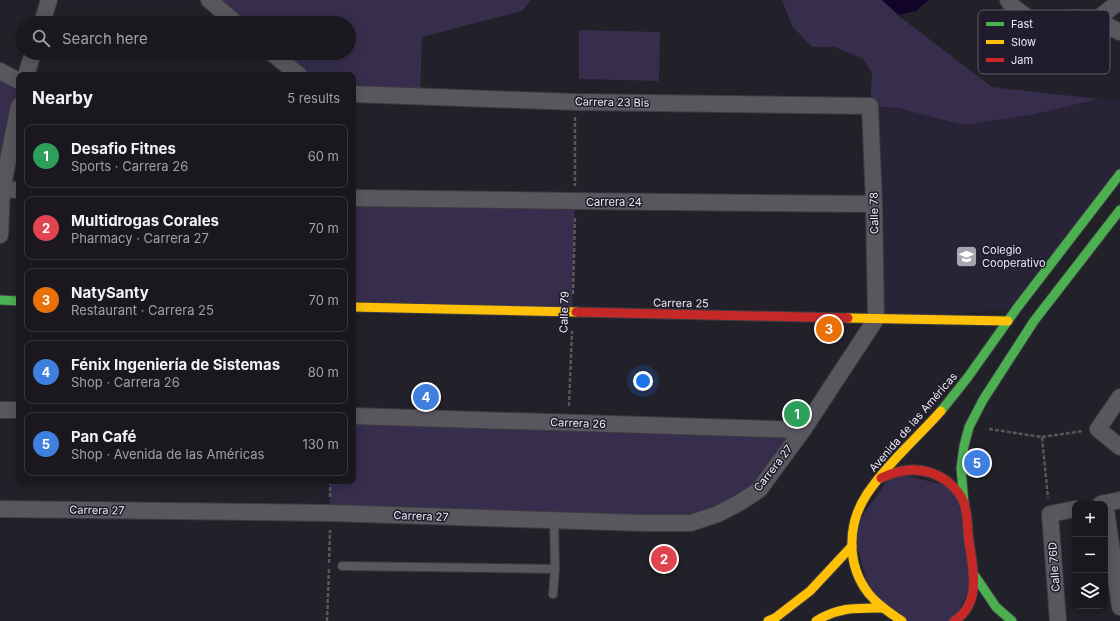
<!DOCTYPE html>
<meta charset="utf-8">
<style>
:root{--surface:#1a181e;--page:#27252b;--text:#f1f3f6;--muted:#9fa0a4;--line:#38373c;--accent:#d93025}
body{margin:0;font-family:Inter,sans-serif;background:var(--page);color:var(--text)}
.controls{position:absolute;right:12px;bottom:12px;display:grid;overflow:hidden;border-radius:8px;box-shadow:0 2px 10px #0003}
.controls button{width:36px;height:36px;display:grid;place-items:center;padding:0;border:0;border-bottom:1px solid var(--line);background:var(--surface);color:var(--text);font:20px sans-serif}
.you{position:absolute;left:643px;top:381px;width:14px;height:14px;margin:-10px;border:3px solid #fff;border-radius:50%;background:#1a73e8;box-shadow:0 0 0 6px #1a73e833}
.badge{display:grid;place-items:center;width:26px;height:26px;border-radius:50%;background:var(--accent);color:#fff;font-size:13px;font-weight:700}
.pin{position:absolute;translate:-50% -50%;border:2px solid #fff;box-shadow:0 1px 4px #0006}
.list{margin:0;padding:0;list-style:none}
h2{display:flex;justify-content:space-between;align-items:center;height:52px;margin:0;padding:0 16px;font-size:17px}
h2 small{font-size:13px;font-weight:400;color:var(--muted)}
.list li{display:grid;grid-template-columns:26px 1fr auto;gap:12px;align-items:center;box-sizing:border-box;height:64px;margin:0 8px 8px;padding:0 8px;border:1px solid var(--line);border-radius:8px}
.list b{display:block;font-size:15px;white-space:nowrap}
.list p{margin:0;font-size:13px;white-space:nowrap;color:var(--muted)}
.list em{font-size:13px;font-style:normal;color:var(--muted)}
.icon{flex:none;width:22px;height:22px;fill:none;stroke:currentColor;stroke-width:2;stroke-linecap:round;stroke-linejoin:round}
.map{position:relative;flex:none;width:1120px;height:621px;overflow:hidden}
.search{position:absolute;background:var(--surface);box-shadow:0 2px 10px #0003;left:16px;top:16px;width:340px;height:44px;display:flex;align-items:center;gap:10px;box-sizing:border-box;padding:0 14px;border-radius:22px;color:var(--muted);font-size:15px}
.panel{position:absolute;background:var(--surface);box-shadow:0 2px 10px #0003;left:16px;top:72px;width:340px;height:412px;border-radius:8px}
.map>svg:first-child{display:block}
.built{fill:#282337}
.green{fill:#362e4c}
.water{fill:#11032a}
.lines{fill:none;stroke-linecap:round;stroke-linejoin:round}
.lane-casing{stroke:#3d3b42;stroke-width:10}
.street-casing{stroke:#3d3b42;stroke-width:18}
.fast-casing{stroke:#3d3b42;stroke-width:11}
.slow-casing{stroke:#3d3b42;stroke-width:11}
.jam-casing{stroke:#3d3b42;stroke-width:11}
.path{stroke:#58575d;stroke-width:2.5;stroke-dasharray:4 2;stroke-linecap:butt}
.lane{stroke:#59575e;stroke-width:8}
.street{stroke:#59575e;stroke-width:16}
.fast{stroke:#4caf50;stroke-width:9}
.slow{stroke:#ffc107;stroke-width:9}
.jam{stroke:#c62828;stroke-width:9}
.labels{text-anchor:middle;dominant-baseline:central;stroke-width:3;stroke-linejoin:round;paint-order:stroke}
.street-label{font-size:11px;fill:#edebf7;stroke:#201c2c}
.poi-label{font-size:11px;fill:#edebf7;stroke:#201c2c;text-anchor:start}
.key{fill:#201c2c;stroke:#5e5a69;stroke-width:1}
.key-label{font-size:11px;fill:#edebf7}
</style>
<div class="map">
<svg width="1120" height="621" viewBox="0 0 1120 621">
<rect width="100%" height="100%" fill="#222028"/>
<path class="built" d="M1099,99L1120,100V174L1016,309L876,319L870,106L898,108L963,125L1032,115Z"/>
<g class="green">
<path d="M209,0H531L522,11L422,37L420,96L353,94V75H299L272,53H349V23H236Z"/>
<path d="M782,0H882L899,16L992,87L1099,99L1031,115L963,125L898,108L870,106L872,73L863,59L835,47H812L792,26Z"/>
<path d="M579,30L660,32L659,81L579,79Z"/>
<path d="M0,71L19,81V106L0,189Z"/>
<path d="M353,198L575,201L572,312L353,307Z"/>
<path d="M353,416L803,430L759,490L715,515L330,513V481H353Z"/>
<path d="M893,472L955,488L975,576L954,621H902L871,598L853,530Z"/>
</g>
<path class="water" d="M882,0H929L916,11L899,15Z"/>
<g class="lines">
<defs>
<g id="lane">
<path d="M342,566L555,569"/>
<path d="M553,594L555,569L554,521"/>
</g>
<g id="street">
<path d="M209,0L236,23"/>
<path d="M1008,0L1011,5L1036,24L1076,18L1096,20L1120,32"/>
<path d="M1096,20L1120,1"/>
<path d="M42,23L49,0"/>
<path d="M272,53L299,75"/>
<path d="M0,71L19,81"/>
<path d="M26,75L33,53"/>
<path d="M0,189L19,190"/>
<path d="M353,198L575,201L874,204"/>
<path d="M0,235L2,190L19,106"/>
<path d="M1120,397L1098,429L1120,447"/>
<path d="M0,410H19"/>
<path d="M353,416L803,430"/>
<path d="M1105,503L1120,607"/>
<path d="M1101,504L1120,500"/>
<path d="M0,509L330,513L645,523H691L718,514L739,503L759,490L803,430L876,319L874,204L870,106L575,102L353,94"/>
<path d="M1058,621L1050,514L1075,509"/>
</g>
<g id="fast">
<path d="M0,300L19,301"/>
<path d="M941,411L968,377L1017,308L1120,174"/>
<path d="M964,503L961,468L964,446L969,427L983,400L1034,321L1120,210"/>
<path d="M975,576L996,607L1012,621"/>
</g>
<g id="slow">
<path d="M353,307L576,312"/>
<path d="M848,318L1008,321"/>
<path d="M768,621L775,618L810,591L852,546"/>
<path d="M816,621C839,607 856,608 882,608"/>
<path d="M902,621C890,613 878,605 869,594C846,565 847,524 867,494C887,464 917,438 941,411"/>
</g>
<g id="jam">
<path d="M576,312L848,318"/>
<path d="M881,478C904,467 926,466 947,481C954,487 961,494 964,503C968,515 967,529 969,542C973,568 982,604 954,621"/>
</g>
</defs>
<use href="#lane" class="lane-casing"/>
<use href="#street" class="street-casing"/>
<use href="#fast" class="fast-casing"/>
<use href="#slow" class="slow-casing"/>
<use href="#jam" class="jam-casing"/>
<g class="path">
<path d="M575,117V186"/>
<path d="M573,294L575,217"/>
<path d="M569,406L572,331"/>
<path d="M989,429L1042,437L1048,498"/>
<path d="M1042,437L1083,431"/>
<path d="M330,481V497"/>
<path d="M329,563L330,530"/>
<path d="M327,621L329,568"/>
</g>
<use href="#lane" class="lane"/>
<use href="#street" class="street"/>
<use href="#fast" class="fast"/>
<use href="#slow" class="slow"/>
<use href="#jam" class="jam"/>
</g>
<defs>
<symbol id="school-square" viewBox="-11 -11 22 22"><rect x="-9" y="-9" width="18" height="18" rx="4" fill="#a6a4af" stroke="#201c2c"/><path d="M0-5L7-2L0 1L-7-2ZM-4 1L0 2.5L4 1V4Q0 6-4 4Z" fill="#fff"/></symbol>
</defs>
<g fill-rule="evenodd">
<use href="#school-square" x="954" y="244" width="25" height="25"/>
</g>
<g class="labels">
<g class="street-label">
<text transform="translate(612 102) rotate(1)">Carrera 23 Bis</text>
<text x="614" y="202">Carrera 24</text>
<text transform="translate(874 213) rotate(-91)">Calle 78</text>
<text transform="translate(681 303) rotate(1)">Carrera 25</text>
<text transform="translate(564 312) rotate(-88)">Calle 79</text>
<text transform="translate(913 422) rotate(-49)">Avenida de las Américas</text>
<text transform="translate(578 423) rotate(2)">Carrera 26</text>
<text transform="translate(773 468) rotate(-52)">Carrera 27</text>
<text transform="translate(97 510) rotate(1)">Carrera 27</text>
<text transform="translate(421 516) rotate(2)">Carrera 27</text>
<text transform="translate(1054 567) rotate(-94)">Calle 76D</text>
</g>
<g class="poi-label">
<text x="982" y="250">Colegio<tspan x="982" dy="13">Cooperativo</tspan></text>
</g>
</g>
<rect x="978" y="10" width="132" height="64" rx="6" class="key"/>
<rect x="986" y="22" width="18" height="4" fill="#4caf50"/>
<rect x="986" y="40" width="18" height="4" fill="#ffc107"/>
<rect x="986" y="58" width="18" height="4" fill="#c62828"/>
<g class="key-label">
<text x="1011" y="28">Fast</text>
<text x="1011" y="46">Slow</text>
<text x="1011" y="64">Jam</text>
</g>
</svg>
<div class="controls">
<button>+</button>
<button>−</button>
<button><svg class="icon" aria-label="layers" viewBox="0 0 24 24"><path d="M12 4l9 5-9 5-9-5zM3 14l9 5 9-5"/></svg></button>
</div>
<div class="you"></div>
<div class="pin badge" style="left:797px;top:414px;background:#2e9e5b">1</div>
<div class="pin badge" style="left:664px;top:559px;background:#e0444e">2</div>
<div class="pin badge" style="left:829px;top:329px;background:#e8710a">3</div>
<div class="pin badge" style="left:426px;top:397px;background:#3f7fe0">4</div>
<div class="pin badge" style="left:977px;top:463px;background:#3f7fe0">5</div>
<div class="search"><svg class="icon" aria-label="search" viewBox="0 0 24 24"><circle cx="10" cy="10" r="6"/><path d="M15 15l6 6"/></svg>Search here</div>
<section class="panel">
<h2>Nearby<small>5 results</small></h2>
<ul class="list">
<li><span class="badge" style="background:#2e9e5b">1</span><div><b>Desafio Fitnes</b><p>Sports · Carrera 26</p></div><em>60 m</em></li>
<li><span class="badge" style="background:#e0444e">2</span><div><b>Multidrogas Corales</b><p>Pharmacy · Carrera 27</p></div><em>70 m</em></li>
<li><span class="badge" style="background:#e8710a">3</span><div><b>NatySanty</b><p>Restaurant · Carrera 25</p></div><em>70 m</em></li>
<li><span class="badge" style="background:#3f7fe0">4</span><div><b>Fénix Ingeniería de Sistemas</b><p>Shop · Carrera 26</p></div><em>80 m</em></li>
<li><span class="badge" style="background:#3f7fe0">5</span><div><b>Pan Café</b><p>Shop · Avenida de las Américas</p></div><em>130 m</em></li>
</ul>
</section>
</div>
